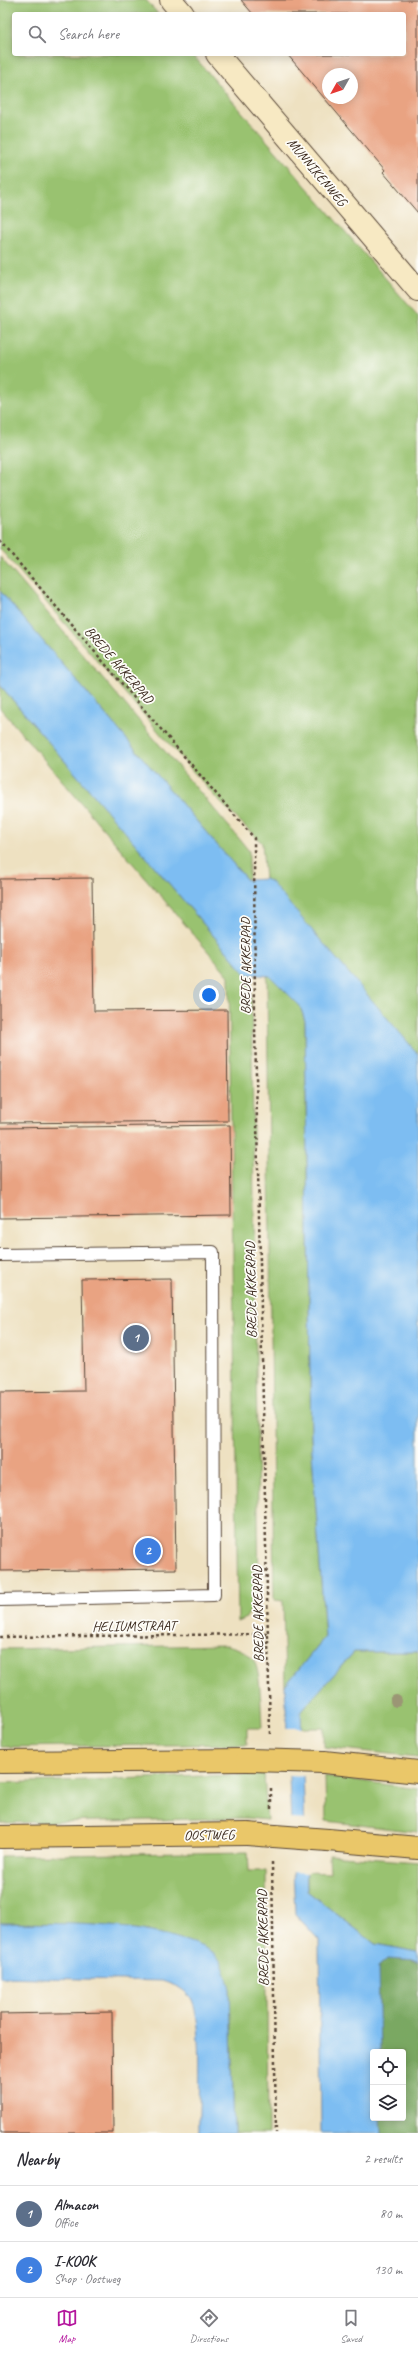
<!DOCTYPE html>
<meta charset="utf-8">
<style>
:root{--surface:#fff;--page:#f7f7f7;--text:#2b2b33;--muted:#7c7c81;--line:#e1e1e2;--accent:#b5179e}
body{margin:0;font-family:Caveat,sans-serif;background:var(--page);color:var(--text)}
.controls{position:absolute;right:12px;bottom:12px;display:grid;overflow:hidden;border-radius:4px;box-shadow:0 2px 10px #0003}
.controls button{width:36px;height:36px;display:grid;place-items:center;padding:0;border:0;border-bottom:1px solid var(--line);background:var(--surface);color:var(--text);font:20px sans-serif}
.compass{position:absolute;left:322px;top:68px;width:36px;height:36px;border-radius:50%;background:var(--surface);box-shadow:0 2px 10px #0003;rotate:230deg}
.you{position:absolute;left:209px;top:995px;width:14px;height:14px;margin:-10px;border:3px solid #fff;border-radius:50%;background:#1a73e8;box-shadow:0 0 0 6px #1a73e833}
.badge{display:grid;place-items:center;width:26px;height:26px;border-radius:50%;background:var(--accent);color:#fff;font-size:13px;font-weight:700}
.pin{position:absolute;translate:-50% -50%;border:2px solid #fff;box-shadow:0 1px 4px #0006}
.list{margin:0;padding:0;list-style:none}
h2{display:flex;justify-content:space-between;align-items:center;height:52px;margin:0;padding:0 16px;font-size:17px}
h2 small{font-size:13px;font-weight:400;color:var(--muted)}
.list li{display:grid;grid-template-columns:26px 1fr auto;gap:12px;align-items:center;box-sizing:border-box;height:56px;padding:0 16px;border-top:1px solid var(--line)}
.list b{display:block;font-size:15px;white-space:nowrap}
.list p{margin:0;font-size:13px;white-space:nowrap;color:var(--muted)}
.list em{font-size:13px;font-style:normal;color:var(--muted)}
.icon{flex:none;width:22px;height:22px;fill:none;stroke:currentColor;stroke-width:2;stroke-linecap:round;stroke-linejoin:round}
.map{position:relative;flex:none;width:418px;height:2133px;overflow:hidden}
.search{position:absolute;background:var(--surface);box-shadow:0 2px 10px #0003;left:12px;right:12px;top:12px;height:44px;display:flex;align-items:center;gap:10px;box-sizing:border-box;padding:0 14px;border-radius:4px;color:var(--muted);font-size:15px}
.sheet{height:164px;background:var(--surface)}
nav{display:flex;justify-content:space-around;align-items:center;box-sizing:border-box;height:56px;border-top:1px solid var(--line);background:var(--surface);font-size:11px;color:var(--muted)}
nav a{display:grid;justify-items:center;gap:2px}
nav .on{color:var(--accent)}
.map>svg:first-child{display:block}
.green{fill:#99c26f;stroke:#6a7646}
.forest{fill:#7aa862;stroke:#5a6940}
.water{fill:#7dbdf2;stroke:#5c7488}
.pier{fill:#eee1c1}
.building{fill:#e9a382;fill-rule:evenodd}
.lines{fill:none;stroke-linecap:round;stroke-linejoin:round}
.lane-casing{stroke:#564536;stroke-width:14}
.secondary-casing{stroke:#564536;stroke-width:24}
.primary-casing{stroke:#564536;stroke-width:24}
.path{stroke:#564536;stroke-width:2.5;stroke-dasharray:3 3;stroke-linecap:butt}
.lane{stroke:#fff;stroke-width:12}
.secondary{stroke:#f7e9c3;stroke-width:22}
.primary{stroke:#eac769;stroke-width:22}
.primary-bridge-casing{stroke:#564536;stroke-width:24;stroke-linecap:butt}
.primary-bridge{stroke:#eac769;stroke-width:22}
.tree{fill:#9b9675}
.labels{text-anchor:middle;dominant-baseline:central;stroke-width:3.5;stroke-linejoin:round;paint-order:stroke}
.street-label{font-size:14px;fill:#3b2a1e;stroke:#fdfcf7}
</style>
<div class="map">
<svg width="418" height="2133" viewBox="0 0 418 2133">
<rect width="100%" height="100%" fill="#fdfcf7"/>
<filter id="ink" filterUnits="userSpaceOnUse"><feTurbulence type="fractalNoise" baseFrequency=".025" numOctaves="2"/><feDisplacementMap in="SourceGraphic" scale="8" xChannelSelector="R" yChannelSelector="G"/><feConvolveMatrix kernelMatrix="1 2 1 2 8 2 1 2 1" color-interpolation-filters="sRGB"/></filter>
<filter id="wash" filterUnits="userSpaceOnUse"><feTurbulence type="fractalNoise" baseFrequency=".012" numOctaves="4" result="noise"/><feDisplacementMap in="SourceGraphic" scale="16" xChannelSelector="R" yChannelSelector="G"/><feGaussianBlur stdDeviation="0.9" result="paint"/><feColorMatrix in="noise" values="0 0 0 0 0 0 0 0 0 0 0 0 0 0 0 0 0 1.4 0 .05"/><feComposite in="paint" operator="in"/></filter>
<g filter="url(#wash)">
<rect width="100%" height="100%" fill="#eee1c1"/>
<g class="green">
<path d="M0,0H146L158,14H14V54H192L418,316V1054L270,882L265,879L262,843L217,799L0,549Z"/>
<path d="M0,557L237,836L249,851V877L247,880L0,591Z"/>
<path d="M0,685L246,974L251,975L259,1594H252L253,1607L245,1619L238,1622L229,976L0,708Z"/>
<path d="M267,976H270L300,1006L305,1021L311,1438L325,1637L285,1686L283,1601L274,1600Z"/>
<path d="M227,1645C238,1648 250,1652 255,1663C261,1676 261,1713 262,1728H247V1744L0,1747V1649Z"/>
<path d="M354,1652H418V1757L324,1747V1728H301V1711Z"/>
<path d="M264,1774L267,1820L247,1818L0,1823V1783Z"/>
<path d="M325,1776L418,1789V1832L326,1821Z"/>
<path d="M248,1852L249,1871H266L268,2133H234L230,1990L150,1931L94,1925L0,1923V1856Z"/>
<path d="M329,1855L418,1862V1952L375,1944L307,1891V1872L330,1873Z"/>
</g>
<path class="forest" d="M387,1959L418,1961V2133H381L380,2118H403V2052H380L378,1967Z"/>
<g class="water">
<path d="M0,591L247,880L265,879L270,881L418,1054V1652H354L301,1711L307,1891L375,1944L418,1952V1961L387,1959L378,1967L380,2052H373V2118H380L381,2133H321L319,1940L295,1914L285,1686L325,1637L311,1438L305,1021L300,1006L270,976L246,974L0,685Z"/>
<path d="M0,1923C62,1924 127,1921 187,1941C196,1944 207,1948 215,1954C224,1963 227,1978 230,1990L234,2133H199C198,2102 204,2026 192,2001C187,1989 174,1985 162,1981L0,1977Z"/>
</g>
<g class="pier">
<path d="M285,1728H303L305,1776L287,1775Z"/>
<path d="M289,1819L307,1820L309,1873L291,1872Z"/>
</g>
<g id="blocks">
<g class="building">
<path d="M241,0H418V213L383,172L385,170L287,54H404V14H253ZM328,74H352V98H328Z"/>
<path d="M92,878L94,1011L227,1010L228,1121L0,1123V879Z"/>
<path d="M230,1125L231,1215L0,1218V1128Z"/>
<path d="M172,1279L176,1569L0,1571V1392L84,1391L82,1280Z"/>
<path d="M112,2012L113,2133H0V2014Z"/>
</g>
</g>
</g>
<g filter="url(#ink)">
<use href="#blocks" fill-opacity="0" stroke="#564536" stroke-width="1"/>
<g class="lines">
<defs>
<path id="lane" d="M0,1255L213,1252L214,1595L0,1600"/>
<g id="secondary">
<path d="M171,0L183,14"/>
<path d="M217,54L418,290"/>
</g>
<g id="primary">
<path d="M0,1762L247,1760"/>
<path d="M324,1762L418,1772"/>
<path d="M0,1837L247,1834"/>
<path d="M328,1840L418,1848"/>
</g>
</defs>
<use href="#lane" class="lane-casing"/>
<use href="#secondary" class="secondary-casing"/>
<use href="#primary" class="primary-casing"/>
<g class="path">
<path d="M0,541L254,838L255,1028L270,1735"/>
<path d="M0,1637L269,1634"/>
<path d="M271,1788V1809"/>
<path d="M272,1862L276,2133"/>
</g>
<use href="#lane" class="lane"/>
<use href="#secondary" class="secondary"/>
<use href="#primary" class="primary"/>
<defs>
<g id="primary-bridge">
<path d="M247,1760L324,1762"/>
<path d="M247,1834L328,1840"/>
</g>
</defs>
<use href="#primary-bridge" class="primary-bridge-casing"/>
<use href="#primary-bridge" class="primary-bridge"/>
</g>
<circle class="tree" cx="396" cy="1701" r="6"/>
</g>
<g class="labels">
<g class="street-label">
<text transform="translate(317 172) rotate(50)">MUNNIKENWEG</text>
<text transform="translate(119 665) rotate(49)">BREDE AKKERPAD</text>
<text transform="translate(245 966) rotate(-90)">BREDE AKKERPAD</text>
<text transform="translate(251 1290) rotate(-91)">BREDE AKKERPAD</text>
<text transform="translate(258 1614) rotate(-91)">BREDE AKKERPAD</text>
<text transform="translate(134 1626) rotate(-1)">HELIUMSTRAAT</text>
<text transform="translate(209 1835) rotate(-1)">OOSTWEG</text>
<text transform="translate(263 1938) rotate(-91)">BREDE AKKERPAD</text>
</g>
</g>
</svg>
<div class="controls">
<button><svg class="icon" aria-label="locate" viewBox="0 0 24 24"><circle cx="12" cy="12" r="6"/><path d="M12 2v4M12 18v4M2 12h4M18 12h4"/></svg></button>
<button><svg class="icon" aria-label="layers" viewBox="0 0 24 24"><path d="M12 4l9 5-9 5-9-5zM3 14l9 5 9-5"/></svg></button>
</div>
<svg class="compass" viewBox="-18 -18 36 36"><path d="M0-13l5 13h-10z" fill="#e53935"/><path d="M0 13l5-13h-10z" fill="#7c7c81"/></svg>
<div class="you"></div>
<div class="pin badge" style="left:136px;top:1338px;background:#5c6f8a">1</div>
<div class="pin badge" style="left:148px;top:1551px;background:#3f7fe0">2</div>
<div class="search"><svg class="icon" aria-label="search" viewBox="0 0 24 24"><circle cx="10" cy="10" r="6"/><path d="M15 15l6 6"/></svg>Search here</div>
</div>
<section class="sheet">
<h2>Nearby<small>2 results</small></h2>
<ul class="list">
<li><span class="badge" style="background:#5c6f8a">1</span><div><b>Almacon</b><p>Office</p></div><em>80 m</em></li>
<li><span class="badge" style="background:#3f7fe0">2</span><div><b>I-KOOK</b><p>Shop · Oostweg</p></div><em>130 m</em></li>
</ul>
</section>
<nav>
<a class="on"><svg class="icon" aria-label="map" viewBox="0 0 24 24"><path d="M3 6l6-2 6 2 6-2v14l-6 2-6-2-6 2zM9 4v14M15 6v14"/></svg>Map</a>
<a><svg class="icon" aria-label="directions" viewBox="0 0 24 24"><path d="M12 3l9 9-9 9-9-9zM9 14v-3h6M13 9l2 2-2 2"/></svg>Directions</a>
<a><svg class="icon" aria-label="saved" viewBox="0 0 24 24"><path d="M7 4h10v16l-5-4-5 4z"/></svg>Saved</a>
</nav>
